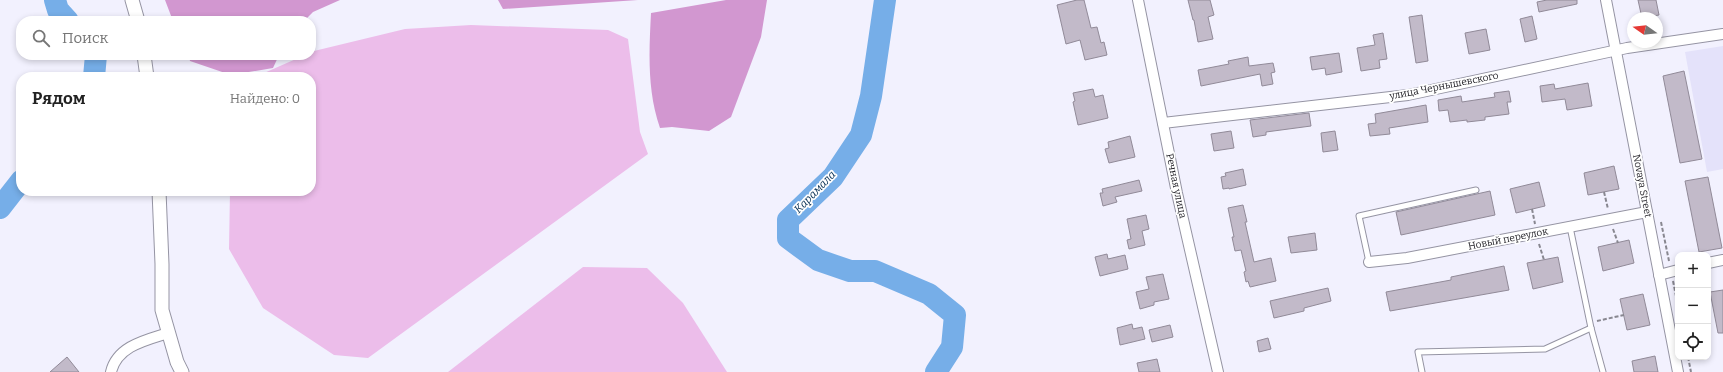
<!DOCTYPE html>
<html lang="ru">
<meta charset="utf-8">
<style>
:root{--surface:#fff;--page:#f6f6f6;--text:#222;--muted:#767676;--line:#e0e0e0}
body{margin:0;font-family:Bitter,serif;background:var(--page);color:var(--text)}
.controls{position:absolute;right:12px;bottom:12px;display:grid;overflow:hidden;border-radius:8px;box-shadow:0 2px 6px #0003}
.controls button{width:36px;height:36px;display:grid;place-items:center;padding:0;border:0;border-bottom:1px solid var(--line);background:var(--surface);color:var(--text);font:20px sans-serif}
.compass{position:absolute;left:1627px;top:12px;width:36px;height:36px;border-radius:50%;background:var(--surface);box-shadow:0 2px 6px #0003;rotate:284deg}
.list{margin:0;padding:0;list-style:none}
h2{display:flex;justify-content:space-between;align-items:center;height:52px;margin:0;padding:0 16px;font-size:17px}
h2 small{font-size:13px;font-weight:400;color:var(--muted)}
.icon{flex:none;width:22px;height:22px;fill:none;stroke:currentColor;stroke-width:2;stroke-linecap:round;stroke-linejoin:round}
.map{position:relative;flex:none;width:1723px;height:372px;overflow:hidden}
.search{position:absolute;background:var(--surface);box-shadow:0 2px 6px #0003;left:16px;top:16px;width:300px;height:44px;display:flex;align-items:center;gap:10px;box-sizing:border-box;padding:0 14px;border-radius:16px;color:var(--muted);font-size:15px}
.panel{position:absolute;background:var(--surface);box-shadow:0 2px 6px #0003;left:16px;top:72px;width:300px;height:124px;border-radius:16px}
.map>svg:first-child{display:block}
.built{fill:#e4e2fa}
.green{fill:#ecbdea}
.forest{fill:#d297d0}
.lines{fill:none;stroke-linecap:round;stroke-linejoin:round}
.river{stroke:#76aee8;stroke-width:22}
.building{fill:#c2bac9;stroke:#918a98}
.service-casing{stroke:#9594a3;stroke-width:7}
.minor-casing{stroke:#9594a3;stroke-width:12}
.tertiary-casing{stroke:#9594a3;stroke-width:15}
.path{stroke:#888790;stroke-width:2;stroke-dasharray:4 2;stroke-linecap:butt}
.service{stroke:#fff;stroke-width:5}
.minor{stroke:#fff;stroke-width:10}
.tertiary{stroke:#fff;stroke-width:13}
.labels{text-anchor:middle;dominant-baseline:central;stroke-width:3.5;stroke-linejoin:round;paint-order:stroke}
.street-label{font-size:10px;fill:#242329;stroke:#fff}
.water-label{font-size:11px;font-style:italic;fill:#032d52;stroke:#fff}
</style>
<div class="map">
<svg width="1723" height="372" viewBox="0 0 1723 372">
<rect width="100%" height="100%" fill="#f2f1fe"/>
<path class="built" d="M1723,46V169L1707,172L1685,52Z"/>
<g class="green">
<path d="M471,25L608,30L628,39L640,132L648,154L368,358L334,355L263,308L229,249L230,191H311V77H255L305,55H311V53L314,51L405,29Z"/>
<path d="M583,267L647,268L683,303L727,372H448Z"/>
</g>
<g class="forest">
<path d="M165,0H340L313,12L304,21H173Z"/>
<path d="M498,0H638L503,9Z"/>
<path d="M726,0H767L761,37L731,117L709,131L672,127L660,128C647,91 649,52 651,13Z"/>
<path d="M188,55H279L273,68L231,75L190,61Z"/>
</g>
<g class="lines">
<g class="river">
<path d="M55,0L58,10L68,21"/>
<path d="M885,0L871,96L861,135L833,177L788,220V238L818,260L850,271H875L929,294L955,315L952,347L936,372"/>
<path d="M94,77L96,55"/>
<path d="M0,208L21,181"/>
</g>
</g>
<g class="building">
<path d="M1077,0H1084L1091,28L1097,27L1101,43L1104,42L1107,55L1085,60L1080,40L1066,44L1057,5Z"/>
<path d="M1188,0H1210L1214,15L1208,17L1213,39L1198,42L1194,20H1193Z"/>
<path d="M1547,0H1577V4L1539,12L1537,2Z"/>
<path d="M1638,0H1656L1659,15L1642,18Z"/>
<path d="M1422,15L1428,61L1416,63L1409,17Z"/>
<path d="M1532,16L1537,39L1525,42L1520,19Z"/>
<path d="M1486,29L1490,50L1469,54L1465,33Z"/>
<path d="M1383,33L1387,59L1379,60L1380,68L1361,71L1357,48L1375,45L1373,35Z"/>
<path d="M1339,53L1342,72L1326,75L1325,68L1312,70L1310,57Z"/>
<path d="M1248,57L1249,66L1273,63L1275,72L1271,73L1273,84L1262,86L1260,74L1201,86L1198,70L1229,64L1228,61Z"/>
<path d="M1684,71L1702,159L1680,163L1663,76Z"/>
<path d="M1588,83L1592,106L1567,110L1565,99L1542,102L1540,86L1554,84L1555,89Z"/>
<path d="M1093,89L1095,97L1103,95L1108,118L1078,125L1073,102L1075,101L1073,93Z"/>
<path d="M1509,91L1511,102H1507L1509,114L1485,117V120L1467,122V120L1450,122L1448,110L1439,111L1438,100L1461,96L1462,102L1495,97L1494,93Z"/>
<path d="M1426,105L1428,122L1389,128L1390,134L1370,136L1368,124L1376,123L1375,114Z"/>
<path d="M1309,113L1311,126L1266,132V135L1253,137L1250,120Z"/>
<path d="M1231,131L1234,148L1214,151L1211,134Z"/>
<path d="M1335,131L1338,150L1323,152L1321,133Z"/>
<path d="M1130,136L1135,157L1109,163L1105,149L1109,148L1108,142Z"/>
<path d="M1614,166L1619,189L1588,195L1584,173Z"/>
<path d="M1243,169L1246,185L1229,189V188L1223,189L1221,177L1226,176L1225,173Z"/>
<path d="M1708,177L1722,248L1699,252L1685,181Z"/>
<path d="M1139,180L1142,191L1115,197L1117,202L1103,206L1100,193H1103L1102,189Z"/>
<path d="M1539,182L1545,206L1516,213L1510,189Z"/>
<path d="M1490,191L1495,215L1401,235L1396,212Z"/>
<path d="M1243,205L1247,222H1245L1254,262L1271,258L1276,281L1250,287L1248,281L1246,282L1244,272L1246,271L1241,250L1235,251L1232,237H1234L1228,208Z"/>
<path d="M1146,215L1149,229L1142,231L1145,245L1129,249L1127,240L1131,239L1127,219Z"/>
<path d="M1315,233L1317,250L1291,253L1288,237Z"/>
<path d="M1629,240L1634,263L1603,271L1598,247Z"/>
<path d="M1107,254L1108,259L1125,255L1128,269L1100,276L1095,257Z"/>
<path d="M1558,257L1563,282L1533,289L1527,263Z"/>
<path d="M1504,266L1509,290L1390,311L1386,292L1451,280V277Z"/>
<path d="M1163,274L1169,299L1154,302V305L1140,309L1136,292L1149,289L1146,277Z"/>
<path d="M1328,288L1331,301L1304,308V311L1274,318L1270,301Z"/>
<path d="M1723,290V333H1718L1710,292Z"/>
<path d="M1643,294L1650,325L1627,330L1620,299Z"/>
<path d="M1132,324L1133,329L1142,327L1145,339L1120,345L1117,328Z"/>
<path d="M1170,325L1173,337L1152,342L1149,330Z"/>
<path d="M1268,338L1271,349L1259,352L1257,341Z"/>
<path d="M1655,356L1658,372H1634L1632,361Z"/>
<path d="M67,357L79,372H50Z"/>
<path d="M1157,359L1160,372H1139L1137,363Z"/>
</g>
<g class="lines">
<defs>
<g id="service">
<path d="M1570,227L1591,328L1603,372"/>
<path d="M1369,262L1359,216L1476,190"/>
<path d="M1422,372L1418,352L1545,349L1591,328"/>
</g>
<g id="minor">
<path d="M1138,0L1177,193L1218,372"/>
<path d="M1606,0L1678,372"/>
<path d="M1163,123L1408,95L1627,48L1723,34"/>
<path d="M1369,262L1407,258L1647,212"/>
<path d="M1708,263L1723,260"/>
<path d="M1659,275L1678,270"/>
<path d="M111,372C117,346 146,340 168,333"/>
</g>
<g id="tertiary">
<path d="M132,0L138,21"/>
<path d="M144,55L147,77"/>
<path d="M159,191L162,264V310L177,362L182,372"/>
</g>
</defs>
<use href="#service" class="service-casing"/>
<use href="#minor" class="minor-casing"/>
<use href="#tertiary" class="tertiary-casing"/>
<g class="path">
<path d="M1604,192L1608,209"/>
<path d="M1532,209L1535,224"/>
<path d="M1661,222L1669,261"/>
<path d="M1613,229L1618,243"/>
<path d="M1539,244L1544,260"/>
<path d="M1673,281L1678,306"/>
<path d="M1597,321L1624,315"/>
<path d="M1688,357L1691,372"/>
</g>
<use href="#service" class="service"/>
<use href="#minor" class="minor"/>
<use href="#tertiary" class="tertiary"/>
</g>
<g class="labels">
<g class="street-label">
<text transform="translate(1444 86) rotate(-11)">улица Чернышевского</text>
<text transform="translate(1176 186) rotate(78)">Речная улица</text>
<text transform="translate(1642 186) rotate(79)">Novaya Street</text>
<text transform="translate(1508 239) rotate(-11)">Новый переулок</text>
</g>
<g class="water-label">
<text transform="translate(815 192) rotate(-46)">Карамала</text>
</g>
</g>
</svg>
<div class="controls">
<button>+</button>
<button>−</button>
<button><svg class="icon" aria-label="locate" viewBox="0 0 24 24"><circle cx="12" cy="12" r="6"/><path d="M12 2v4M12 18v4M2 12h4M18 12h4"/></svg></button>
</div>
<svg class="compass" viewBox="-18 -18 36 36"><path d="M0-13l5 13h-10z" fill="#e53935"/><path d="M0 13l5-13h-10z" fill="#767676"/></svg>
<div class="search"><svg class="icon" aria-label="search" viewBox="0 0 24 24"><circle cx="10" cy="10" r="6"/><path d="M15 15l6 6"/></svg>Поиск</div>
<section class="panel">
<h2>Рядом<small>Найдено: 0</small></h2>
<ul class="list">
</ul>
</section>
</div>
